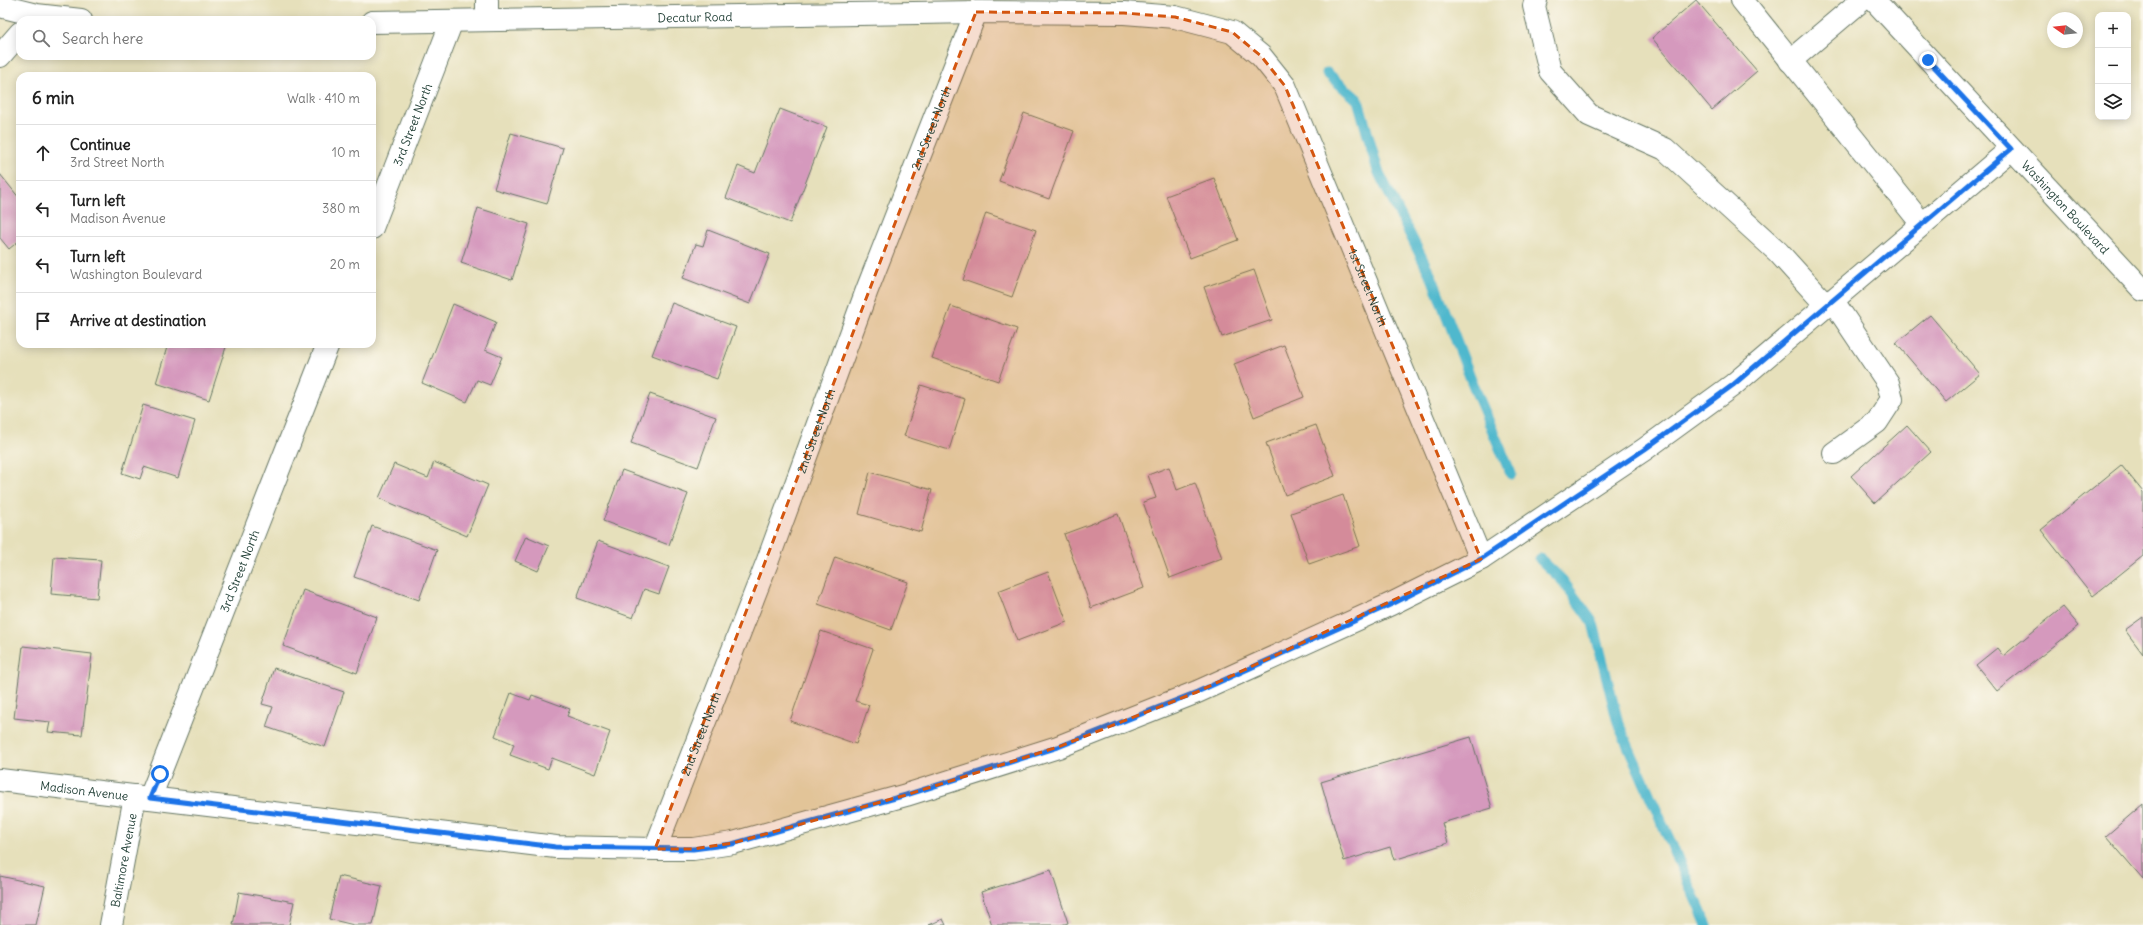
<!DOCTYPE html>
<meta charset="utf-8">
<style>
:root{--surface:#fff;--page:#f6f6f6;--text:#222;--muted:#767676;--line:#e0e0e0}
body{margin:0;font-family:Delius,sans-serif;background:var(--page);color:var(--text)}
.controls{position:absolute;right:12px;top:12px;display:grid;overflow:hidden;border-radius:8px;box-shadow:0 2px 10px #0003}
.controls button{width:36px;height:36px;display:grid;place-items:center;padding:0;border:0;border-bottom:1px solid var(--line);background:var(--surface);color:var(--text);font:20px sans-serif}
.compass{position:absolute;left:2047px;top:12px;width:36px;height:36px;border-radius:50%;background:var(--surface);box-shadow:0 2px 10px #0003;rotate:284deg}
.stop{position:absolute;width:12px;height:12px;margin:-9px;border:3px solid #1a73e8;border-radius:50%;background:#fff}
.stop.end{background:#1a73e8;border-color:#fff;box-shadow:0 1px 4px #0008}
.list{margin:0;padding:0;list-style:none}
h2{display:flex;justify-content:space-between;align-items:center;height:52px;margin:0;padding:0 16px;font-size:17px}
h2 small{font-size:13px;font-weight:400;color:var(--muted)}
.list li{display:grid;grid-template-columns:26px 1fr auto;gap:12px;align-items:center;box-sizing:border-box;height:56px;padding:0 16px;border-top:1px solid var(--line)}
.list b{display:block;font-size:15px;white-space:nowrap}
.list p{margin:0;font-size:13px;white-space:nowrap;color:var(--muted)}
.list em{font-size:13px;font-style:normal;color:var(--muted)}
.icon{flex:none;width:22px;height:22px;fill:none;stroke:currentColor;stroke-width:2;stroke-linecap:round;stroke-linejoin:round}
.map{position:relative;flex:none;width:2143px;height:925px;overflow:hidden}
.search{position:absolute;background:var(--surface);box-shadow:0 2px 10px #0003;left:16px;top:16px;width:360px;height:44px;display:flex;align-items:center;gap:10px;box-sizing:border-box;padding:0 14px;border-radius:12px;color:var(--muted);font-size:15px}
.panel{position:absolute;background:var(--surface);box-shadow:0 2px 10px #0003;left:16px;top:72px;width:360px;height:276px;border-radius:12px}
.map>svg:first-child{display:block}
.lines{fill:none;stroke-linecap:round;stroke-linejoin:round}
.stream{stroke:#4fb8cd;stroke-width:11}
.building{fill:#d599bd}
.minor-casing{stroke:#657663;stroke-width:24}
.major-casing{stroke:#657663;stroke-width:24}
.minor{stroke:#fff;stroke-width:22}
.major{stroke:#fff;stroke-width:22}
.route{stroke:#1a73e8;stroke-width:5}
.marked{fill:#d45610;fill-opacity:0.2;stroke:#d45610;stroke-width:3;stroke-dasharray:8 5;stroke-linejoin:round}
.labels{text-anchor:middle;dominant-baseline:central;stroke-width:3;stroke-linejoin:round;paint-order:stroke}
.street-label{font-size:12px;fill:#1f3d34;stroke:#fbf7ec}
</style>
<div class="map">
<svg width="2143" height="925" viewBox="0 0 2143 925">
<rect width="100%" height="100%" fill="#fbf7ec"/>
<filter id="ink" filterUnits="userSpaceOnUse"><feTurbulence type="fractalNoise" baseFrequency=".025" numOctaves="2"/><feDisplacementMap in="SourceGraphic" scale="8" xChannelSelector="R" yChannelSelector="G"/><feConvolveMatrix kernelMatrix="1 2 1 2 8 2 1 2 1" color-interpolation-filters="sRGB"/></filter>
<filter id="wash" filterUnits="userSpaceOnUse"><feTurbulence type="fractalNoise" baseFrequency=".012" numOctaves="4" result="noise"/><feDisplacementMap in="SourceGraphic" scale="16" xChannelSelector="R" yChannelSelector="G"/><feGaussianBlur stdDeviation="0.9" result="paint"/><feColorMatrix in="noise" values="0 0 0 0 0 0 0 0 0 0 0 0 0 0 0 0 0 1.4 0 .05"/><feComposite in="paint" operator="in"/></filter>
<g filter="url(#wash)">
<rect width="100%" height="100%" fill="#e6e0bb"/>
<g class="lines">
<g class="stream">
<path d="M1327,73L1358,100L1378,171L1433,280L1474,387L1511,474"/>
<path d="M1540,559L1562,580L1593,623L1618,723L1707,925"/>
</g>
</g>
<g id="blocks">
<g class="building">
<path d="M1696,0L1757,71L1712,110L1652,38Z"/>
<path d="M780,109L827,127L790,223L726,198L738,166L755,173Z"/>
<path d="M1024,113L1074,131L1049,199L999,181Z"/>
<path d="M511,133L563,148L547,204L494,189Z"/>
<path d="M0,174L20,199V240L9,249L0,238Z"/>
<path d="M1214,178L1238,240L1190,258L1166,196Z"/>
<path d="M478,208L529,224L512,280L461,263Z"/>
<path d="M986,213L1036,230L1012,297L963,280Z"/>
<path d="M708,230L770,254L750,304L683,278L696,244L703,246Z"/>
<path d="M1254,270L1272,320L1222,337L1204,287Z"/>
<path d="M672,303L736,327L717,379L652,355Z"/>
<path d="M453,304L496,322L485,350L502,357L490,385L477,380L467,402L422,383Z"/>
<path d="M951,306L1017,329L998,381L932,358Z"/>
<path d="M1930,315L1980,374L1946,402L1896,343Z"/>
<path d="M168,344H227L209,400L156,383Z"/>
<path d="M1284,345L1304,397L1254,417L1234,364Z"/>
<path d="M921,385L965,399L949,450L904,436Z"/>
<path d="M650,394L716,417L698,467L631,443Z"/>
<path d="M143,405L195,421L178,478L144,467L140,479L122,473Z"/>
<path d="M1316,425L1335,476L1285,495L1266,443Z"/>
<path d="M1907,425L1931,452L1875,503L1851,476Z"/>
<path d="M434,462L488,485L467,536L379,498L394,464L428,478Z"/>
<path d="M2121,465L2143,492V556L2093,596L2041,530Z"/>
<path d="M1169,467L1177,490L1195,483L1222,558L1170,578L1143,502L1156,498L1148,475Z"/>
<path d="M622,470L688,494L669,545L603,521Z"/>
<path d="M870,472L932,490L921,532L859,514Z"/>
<path d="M1343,495L1360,546L1309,564L1291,513Z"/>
<path d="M1118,514L1144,588L1091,608L1064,534Z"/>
<path d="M372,526L437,550L419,600L354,577Z"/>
<path d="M526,536L549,546L538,571L515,561Z"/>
<path d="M598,541L669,567L659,594L644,589L633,618L577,598Z"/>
<path d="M54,557L101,560L97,598L51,594Z"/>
<path d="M835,557L908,582L891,630L818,604Z"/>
<path d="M1048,572L1067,622L1017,641L998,591Z"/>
<path d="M303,590L377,617L357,673L283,646Z"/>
<path d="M2063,607L2079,626L1997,691L1976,665L1997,648L2003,656Z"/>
<path d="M2143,617V654L2125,630Z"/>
<path d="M821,631L873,649L855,701L869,705L856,744L790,721Z"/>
<path d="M23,646L92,654L82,735L48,732L50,722L14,718Z"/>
<path d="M274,668L344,692L325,747L266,727L273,707L262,704Z"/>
<path d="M511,693L530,700L532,695L570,709L567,716L610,732L595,774L552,758L548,769L510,755L514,744L495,736Z"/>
<path d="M1471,737L1492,808L1442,823L1448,843L1394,860L1390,847L1344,861L1321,782Z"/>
<path d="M2143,804V879L2106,836Z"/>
<path d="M1051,870L1068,923L1061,925H992L981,892Z"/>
<path d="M0,876L45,886L36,925H0Z"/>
<path d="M339,876L382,886L373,925H354L329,919Z"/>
<path d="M239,892L294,902L289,925H233Z"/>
<path d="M943,919L946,925H929Z"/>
</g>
</g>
</g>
<g filter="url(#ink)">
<use href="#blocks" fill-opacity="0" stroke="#657663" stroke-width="1"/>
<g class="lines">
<defs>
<g id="minor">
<path d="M487,0V19"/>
<path d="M1536,0L1534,6L1550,71L1589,115L1665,149L1778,252L1827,306"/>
<path d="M1742,0L1922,224"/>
<path d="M0,6L36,15L81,20"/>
<path id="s1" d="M372,22L976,12L1124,13L1175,17L1232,32L1261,56L1285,86L1481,559"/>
<path d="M0,56L20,33"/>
<path d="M1790,61L1862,0"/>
<path id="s2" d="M372,228L452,21"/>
<path d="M1833,301L1888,383L1892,399L1877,422L1834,453"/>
<path id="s3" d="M0,780L556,847L655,849H693L733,843L906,795L1058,747L1197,692L1391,604L1481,559L1645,449L1733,385L2011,149"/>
<path id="s4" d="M150,798L328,344"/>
<path id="s5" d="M655,849L768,560L867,290L976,12"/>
<path id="s6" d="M111,925L135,796"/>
</g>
<g id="major">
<path id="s7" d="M1874,0L2143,290"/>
</g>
</defs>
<use href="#minor" class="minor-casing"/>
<use href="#major" class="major-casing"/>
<use href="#minor" class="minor"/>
<use href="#major" class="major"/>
</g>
</g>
<g class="lines" filter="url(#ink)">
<path class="route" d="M160,774L150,798L556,847L693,849L732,844L791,827L906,795L1058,747L1197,692L1392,604L1481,559L1645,449L1733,385L2011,149L1928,60"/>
</g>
<path class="marked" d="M976,12L1124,13L1175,17L1232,32L1261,56L1285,86L1481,559L1197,692L1058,747L906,795L733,843L693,849H655Z"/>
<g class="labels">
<g class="street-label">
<text stroke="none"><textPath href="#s1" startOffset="323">Decatur Road</textPath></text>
<text stroke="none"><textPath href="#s2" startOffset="111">3rd Street North</textPath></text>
<text stroke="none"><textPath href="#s5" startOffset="772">2nd Street North</textPath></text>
<text stroke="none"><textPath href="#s7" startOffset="282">Washington Boulevard</textPath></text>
<text stroke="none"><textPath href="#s1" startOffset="1156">1st Street North</textPath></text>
<text stroke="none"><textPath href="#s5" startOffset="448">2nd Street North</textPath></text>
<text stroke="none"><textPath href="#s4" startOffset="244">3rd Street North</textPath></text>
<text stroke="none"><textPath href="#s5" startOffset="124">2nd Street North</textPath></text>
<text stroke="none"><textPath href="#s3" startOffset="85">Madison Avenue</textPath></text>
<text stroke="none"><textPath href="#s6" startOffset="66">Baltimore Avenue</textPath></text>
</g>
</g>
</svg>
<div class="controls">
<button>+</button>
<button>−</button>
<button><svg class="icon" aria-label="layers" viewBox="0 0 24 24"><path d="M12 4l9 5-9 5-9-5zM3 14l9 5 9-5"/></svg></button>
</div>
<svg class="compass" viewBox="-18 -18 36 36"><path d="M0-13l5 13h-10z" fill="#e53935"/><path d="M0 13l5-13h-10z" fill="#767676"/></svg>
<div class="stop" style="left:160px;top:774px"></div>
<div class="stop end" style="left:1928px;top:60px"></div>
<div class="search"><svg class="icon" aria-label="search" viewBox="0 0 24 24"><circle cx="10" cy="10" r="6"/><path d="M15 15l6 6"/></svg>Search here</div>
<section class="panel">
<h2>6 min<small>Walk · 410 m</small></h2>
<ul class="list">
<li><svg class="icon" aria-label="ahead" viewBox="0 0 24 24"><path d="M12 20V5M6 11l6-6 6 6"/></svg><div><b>Continue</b><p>3rd Street North</p></div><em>10 m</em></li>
<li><svg class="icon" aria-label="left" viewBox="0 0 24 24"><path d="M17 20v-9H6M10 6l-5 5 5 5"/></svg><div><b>Turn left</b><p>Madison Avenue</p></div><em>380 m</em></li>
<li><svg class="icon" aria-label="left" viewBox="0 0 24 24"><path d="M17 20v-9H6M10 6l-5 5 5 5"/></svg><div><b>Turn left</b><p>Washington Boulevard</p></div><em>20 m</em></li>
<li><svg class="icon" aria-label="arrive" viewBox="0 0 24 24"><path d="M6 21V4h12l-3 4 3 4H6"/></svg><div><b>Arrive at destination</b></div></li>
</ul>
</section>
</div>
